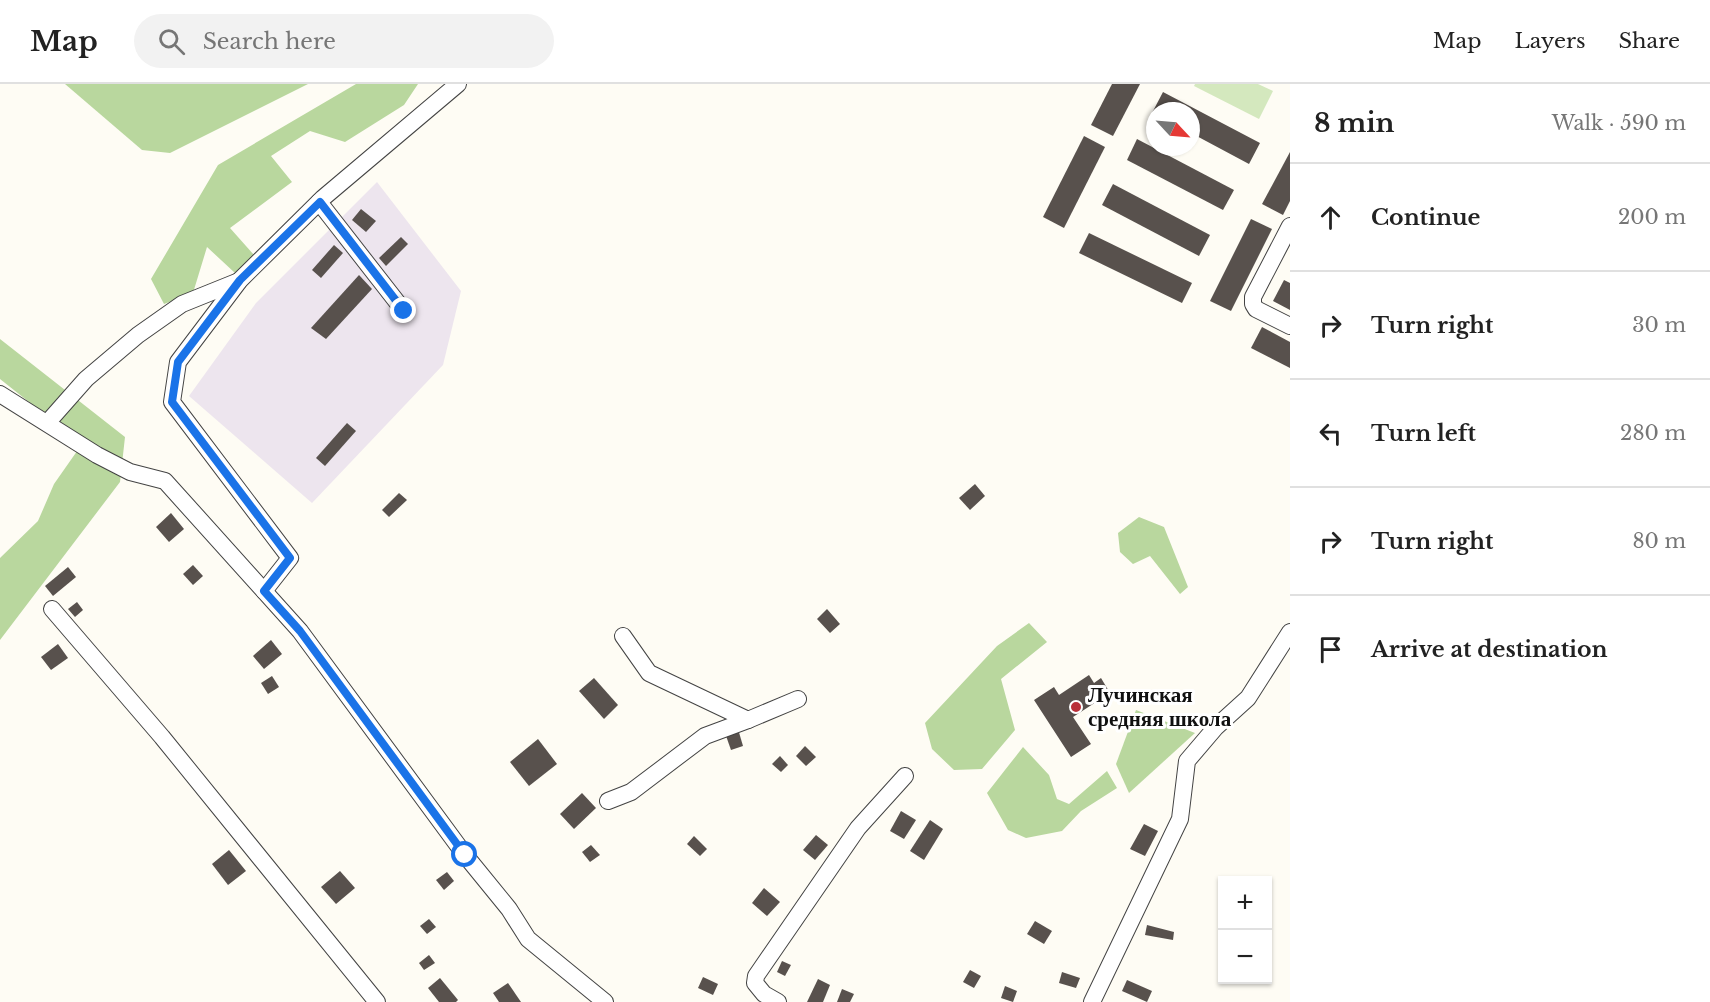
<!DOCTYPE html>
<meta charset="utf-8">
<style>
:root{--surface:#fff;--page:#f2f2f2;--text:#222;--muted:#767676;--line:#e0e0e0}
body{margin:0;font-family:"Libre Baskerville",serif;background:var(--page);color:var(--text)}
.controls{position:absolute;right:18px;bottom:18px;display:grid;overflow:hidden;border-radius:0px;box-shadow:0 2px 4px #0004}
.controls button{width:54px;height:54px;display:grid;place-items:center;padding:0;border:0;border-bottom:2px solid var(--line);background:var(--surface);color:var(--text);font:30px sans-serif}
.compass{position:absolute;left:1146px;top:18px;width:54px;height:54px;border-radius:50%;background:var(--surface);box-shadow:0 2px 4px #0004;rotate:116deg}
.stop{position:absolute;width:18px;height:18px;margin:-14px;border:4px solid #1a73e8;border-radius:50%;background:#fff}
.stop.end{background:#1a73e8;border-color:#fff;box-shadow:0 2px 6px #0008}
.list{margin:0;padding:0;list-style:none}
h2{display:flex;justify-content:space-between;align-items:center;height:78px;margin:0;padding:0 24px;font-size:26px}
h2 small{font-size:20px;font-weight:400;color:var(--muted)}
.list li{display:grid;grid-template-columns:39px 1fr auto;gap:18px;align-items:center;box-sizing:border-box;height:108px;padding:0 24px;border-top:2px solid var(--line)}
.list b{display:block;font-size:22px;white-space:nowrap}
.list em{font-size:20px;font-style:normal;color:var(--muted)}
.icon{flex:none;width:33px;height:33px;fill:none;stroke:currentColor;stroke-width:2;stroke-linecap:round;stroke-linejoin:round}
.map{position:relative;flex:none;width:1290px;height:918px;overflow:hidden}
header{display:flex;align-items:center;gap:36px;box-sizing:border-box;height:84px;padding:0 30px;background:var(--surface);border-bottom:2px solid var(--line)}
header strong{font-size:28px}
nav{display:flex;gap:33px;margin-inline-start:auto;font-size:21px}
.search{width:420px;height:54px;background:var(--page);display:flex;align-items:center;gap:15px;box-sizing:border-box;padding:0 21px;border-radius:33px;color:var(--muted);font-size:22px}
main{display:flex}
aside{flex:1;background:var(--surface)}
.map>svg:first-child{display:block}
.industrial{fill:#ede5ee}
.green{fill:#d4e8be}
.forest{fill:#b9d79e}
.building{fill:#58514d}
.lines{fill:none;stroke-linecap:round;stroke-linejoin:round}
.minor-casing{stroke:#434343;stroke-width:18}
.minor{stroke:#fff;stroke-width:16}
.route{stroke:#1a73e8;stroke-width:8}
.poi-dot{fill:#b92f38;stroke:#fff;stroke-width:2}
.labels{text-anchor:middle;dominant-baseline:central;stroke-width:6;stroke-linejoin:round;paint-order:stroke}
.poi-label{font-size:21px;font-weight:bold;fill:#101010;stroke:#fff;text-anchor:start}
</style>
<header>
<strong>Map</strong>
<div class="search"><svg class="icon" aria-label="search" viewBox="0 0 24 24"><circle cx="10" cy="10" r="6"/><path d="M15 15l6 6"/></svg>Search here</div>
<nav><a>Map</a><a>Layers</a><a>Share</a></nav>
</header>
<main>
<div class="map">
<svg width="1290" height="918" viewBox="0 0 1290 918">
<rect width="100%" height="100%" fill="#fefcf4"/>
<path class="industrial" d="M377,98L461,207L443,281L312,419L189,312L256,219Z"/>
<path class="green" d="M1195,0H1258L1273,7L1259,35L1194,2Z"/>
<g class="forest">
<path d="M65,0H308L170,69L142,66Z"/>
<path d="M356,0H418L404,21L345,58L310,47L271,72L292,98L230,144L254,171L235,189L207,163L193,209L164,220L151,195L218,81Z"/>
<path d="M0,255L125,353L120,398L0,556V474L38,437L54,400L82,360L0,295Z"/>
<path d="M1139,433L1164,443L1188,503L1180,510L1150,472L1133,480L1120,468L1118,449Z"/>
<path d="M1029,539L1047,558L1001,595L1015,646L982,685L954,686L932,665L925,639L997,562Z"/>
<path d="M1136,626L1195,649L1129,709L1116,680Z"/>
<path d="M1023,663L1049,691L1057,715L1069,720L1107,687L1117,704L1081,727L1062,747L1026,754L1008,746L987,709Z"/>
</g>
<g class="building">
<path d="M1112,0H1140L1113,52L1091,41Z"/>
<path d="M1163,8L1260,59L1249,80L1191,49V27H1155V31L1152,29Z"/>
<path d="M1084,52L1105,63L1064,144L1043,133Z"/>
<path d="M1137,55L1234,106L1223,126L1127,76Z"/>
<path d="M1290,68V117L1283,131L1262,120Z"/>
<path d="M1113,100L1210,151L1199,172L1102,121Z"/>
<path d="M361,125L376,137L366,148L352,136Z"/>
<path d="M1251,135L1272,145L1231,227L1210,217Z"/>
<path d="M1089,149L1192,199L1182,219L1079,169Z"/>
<path d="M401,153L408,160L386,182L379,174Z"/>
<path d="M334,161L343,169L321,194L312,186Z"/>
<path d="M359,191L372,205L326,255L311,244Z"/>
<path d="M1284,196L1290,199V226L1273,217Z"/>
<path d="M1262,243L1290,258V284L1251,264Z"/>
<path d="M347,339L356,347L325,382L316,374Z"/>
<path d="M975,400L985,412L970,426L959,414Z"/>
<path d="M399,409L407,416L389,433L382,426Z"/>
<path d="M171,429L184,445L169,458L156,443Z"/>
<path d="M193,481L203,492L193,501L183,490Z"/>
<path d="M68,483L76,493L53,512L45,502Z"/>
<path d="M77,518L83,526L75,533L68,525Z"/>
<path d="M827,525L840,540L830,549L817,535Z"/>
<path d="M271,556L282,570L264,585L253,572Z"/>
<path d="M58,560L68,574L51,586L41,573Z"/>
<path d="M1089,591L1094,599L1101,594L1110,609L1073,633L1091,660L1071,673L1034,616L1054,603L1059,611Z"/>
<path d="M272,592L279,603L268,610L261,599Z"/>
<path d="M594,594L618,621L604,635L579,607Z"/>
<path d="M738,645L743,662L731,666L725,649Z"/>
<path d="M538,655L557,680L529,702L510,678Z"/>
<path d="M805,662L816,673L806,682L796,672Z"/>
<path d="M780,672L788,681L781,688L772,680Z"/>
<path d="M582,709L596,724L574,745L560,730Z"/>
<path d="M901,727L916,736L904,755L890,747Z"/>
<path d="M930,736L943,745L924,776L910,767Z"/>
<path d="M1144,740L1158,747L1145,772L1130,765Z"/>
<path d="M816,751L828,761L815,776L803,766Z"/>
<path d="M694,752L707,765L700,772L687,760Z"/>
<path d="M591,761L600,771L590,778L582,768Z"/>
<path d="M229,766L246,787L228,801L212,780Z"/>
<path d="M340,787L355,804L336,820L321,803Z"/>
<path d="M447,788L454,797L444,806L436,796Z"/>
<path d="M764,804L780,818L767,832L752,819Z"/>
<path d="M429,835L436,843L427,850L420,842Z"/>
<path d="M1035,837L1052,847L1044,860L1027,850Z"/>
<path d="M1147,841L1174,848L1173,856L1145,851Z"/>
<path d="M429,871L435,879L424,886L419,879Z"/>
<path d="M782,877L791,881L785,892L777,888Z"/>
<path d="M970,886L981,892L974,904L963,898Z"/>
<path d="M1062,888L1080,894L1076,904L1059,899Z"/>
<path d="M703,893L718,900L713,911L698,904Z"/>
<path d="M440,894L458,916L456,918H439L428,904Z"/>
<path d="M818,895L830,901L823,918H807Z"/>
<path d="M1127,896L1152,907L1147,918L1122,907Z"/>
<path d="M508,899L521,918H499L493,909Z"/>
<path d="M1005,902L1017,907L1013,918L1001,914Z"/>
<path d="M842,905L854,910L850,918H837Z"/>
</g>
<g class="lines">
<defs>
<g id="minor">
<path d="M319,118L404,227"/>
<path d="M1290,142L1253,213V220L1256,225L1290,242"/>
<path d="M0,310L97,371L130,388L165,397L300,547L465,771L509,825L528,855L605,918"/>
<path d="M48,338L86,295L138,251L182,220L239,197"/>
<path d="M264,507L290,474L172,318L178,278L240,196L323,114L458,0"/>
<path d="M52,525L162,653L377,918"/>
<path d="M623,552L649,589L748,636L798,615"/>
<path d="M608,717L631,708L705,652L748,636"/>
<path d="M778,918L764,910L755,899L756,892L858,744L905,692"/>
<path d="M1092,918L1180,735L1187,677L1216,643L1248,614L1290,548"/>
</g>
</defs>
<use href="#minor" class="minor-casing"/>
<use href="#minor" class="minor"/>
</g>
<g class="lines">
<path class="route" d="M404,227L320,118L240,196L178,278L172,318L290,474L264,507L300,547L465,771"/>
</g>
<circle class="poi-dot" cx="1076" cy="623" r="6"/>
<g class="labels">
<g class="poi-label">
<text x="1088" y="611">Лучинская<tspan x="1088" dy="24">средняя школа</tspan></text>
</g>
</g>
</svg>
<div class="controls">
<button>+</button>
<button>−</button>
</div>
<svg class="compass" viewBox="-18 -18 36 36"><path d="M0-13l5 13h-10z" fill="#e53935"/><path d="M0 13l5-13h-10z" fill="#767676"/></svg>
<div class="stop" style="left:465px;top:771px"></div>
<div class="stop end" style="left:404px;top:227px"></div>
</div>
<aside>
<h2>8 min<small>Walk · 590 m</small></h2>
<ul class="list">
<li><svg class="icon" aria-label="ahead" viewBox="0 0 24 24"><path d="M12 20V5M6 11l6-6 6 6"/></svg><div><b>Continue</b></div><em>200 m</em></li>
<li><svg class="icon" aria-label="right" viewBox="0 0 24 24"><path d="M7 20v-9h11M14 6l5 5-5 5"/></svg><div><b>Turn right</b></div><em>30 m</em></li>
<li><svg class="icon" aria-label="left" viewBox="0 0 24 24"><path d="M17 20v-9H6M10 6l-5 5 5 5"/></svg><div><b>Turn left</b></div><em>280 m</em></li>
<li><svg class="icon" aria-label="right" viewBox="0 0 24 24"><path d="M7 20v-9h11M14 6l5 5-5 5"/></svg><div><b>Turn right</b></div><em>80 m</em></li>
<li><svg class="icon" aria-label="arrive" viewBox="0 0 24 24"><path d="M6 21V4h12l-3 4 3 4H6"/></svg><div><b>Arrive at destination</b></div></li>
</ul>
</aside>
</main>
